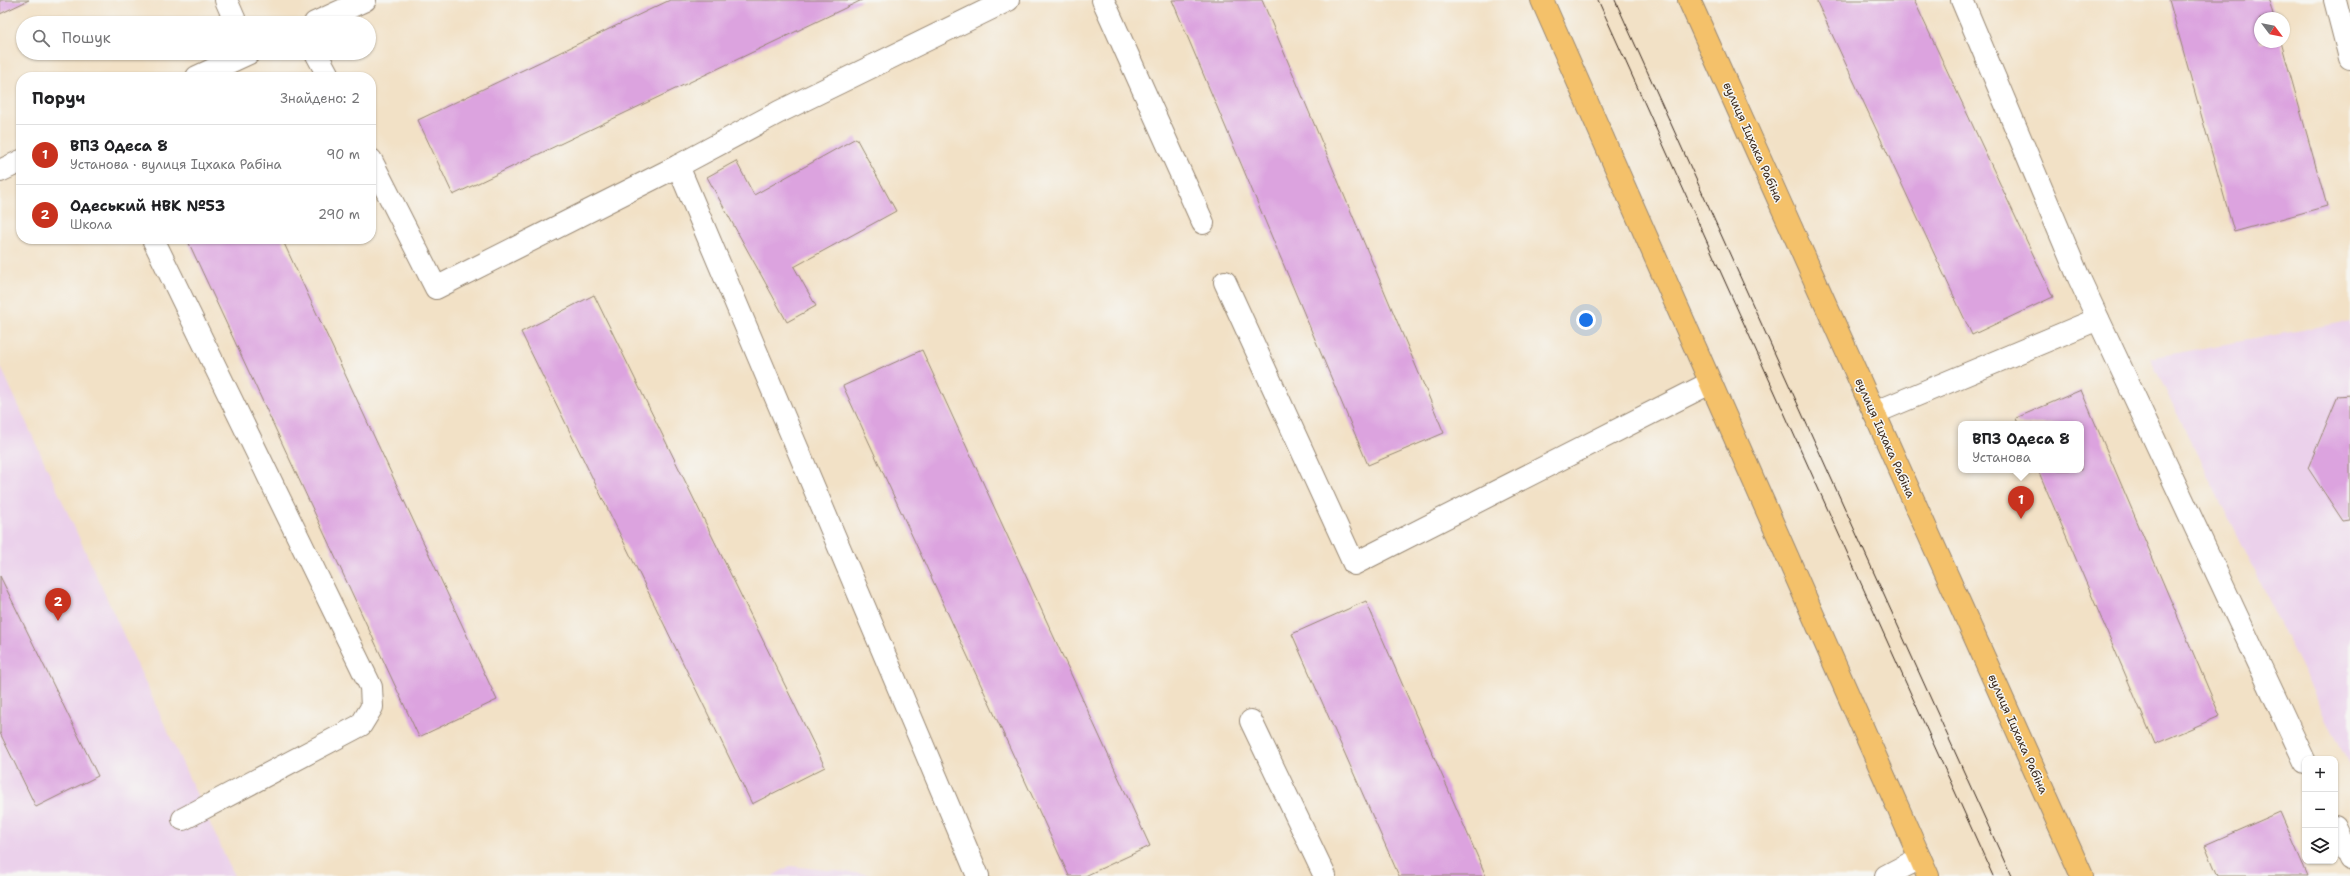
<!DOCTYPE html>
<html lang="uk">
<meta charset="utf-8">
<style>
:root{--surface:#fff;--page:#f6f6f6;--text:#202124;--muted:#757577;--line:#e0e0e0;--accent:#c8321e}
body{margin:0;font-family:"Shantell Sans",sans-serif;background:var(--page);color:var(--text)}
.controls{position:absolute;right:12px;bottom:12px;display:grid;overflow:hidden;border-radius:8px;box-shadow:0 1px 3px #0004}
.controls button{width:36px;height:36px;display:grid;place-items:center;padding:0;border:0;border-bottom:1px solid var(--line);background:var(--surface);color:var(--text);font:20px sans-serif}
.compass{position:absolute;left:2254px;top:12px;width:36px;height:36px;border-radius:50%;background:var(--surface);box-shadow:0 1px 3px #0004;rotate:122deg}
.you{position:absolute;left:1586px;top:320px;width:14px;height:14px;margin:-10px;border:3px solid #fff;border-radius:50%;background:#1a73e8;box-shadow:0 0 0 6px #1a73e833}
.badge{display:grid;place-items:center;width:26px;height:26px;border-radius:50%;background:var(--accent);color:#fff;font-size:13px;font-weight:700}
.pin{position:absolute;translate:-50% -33px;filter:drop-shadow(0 1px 2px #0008)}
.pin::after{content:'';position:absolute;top:21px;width:14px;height:12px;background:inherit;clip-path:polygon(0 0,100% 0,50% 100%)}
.popup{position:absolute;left:1958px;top:421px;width:126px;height:52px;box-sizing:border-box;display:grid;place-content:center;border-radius:8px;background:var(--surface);filter:drop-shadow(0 1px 3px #0005);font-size:13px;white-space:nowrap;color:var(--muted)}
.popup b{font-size:15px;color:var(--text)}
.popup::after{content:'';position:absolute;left:50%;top:100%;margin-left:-8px;border:8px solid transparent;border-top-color:var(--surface)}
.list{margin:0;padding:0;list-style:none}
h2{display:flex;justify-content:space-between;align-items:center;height:52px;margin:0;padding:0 16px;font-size:17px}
h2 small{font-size:13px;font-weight:400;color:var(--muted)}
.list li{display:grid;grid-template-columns:26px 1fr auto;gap:12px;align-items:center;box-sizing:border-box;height:60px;padding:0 16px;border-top:1px solid var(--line)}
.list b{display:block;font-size:15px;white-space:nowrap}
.list p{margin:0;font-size:13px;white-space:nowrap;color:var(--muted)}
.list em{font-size:13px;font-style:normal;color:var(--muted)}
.icon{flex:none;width:22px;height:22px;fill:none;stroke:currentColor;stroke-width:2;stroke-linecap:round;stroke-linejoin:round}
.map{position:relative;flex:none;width:2350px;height:876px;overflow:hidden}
.search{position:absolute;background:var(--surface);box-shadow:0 1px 3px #0004;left:16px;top:16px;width:360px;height:44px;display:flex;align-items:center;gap:10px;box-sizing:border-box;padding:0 14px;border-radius:22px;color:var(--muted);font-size:15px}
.panel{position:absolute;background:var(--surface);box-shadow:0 1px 3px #0004;left:16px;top:72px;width:360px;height:172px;border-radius:16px}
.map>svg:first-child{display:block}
.built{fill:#ebd1eb}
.building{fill:#dca3df}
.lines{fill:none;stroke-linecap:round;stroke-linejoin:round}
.minor-casing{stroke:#968672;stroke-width:24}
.major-casing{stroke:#968672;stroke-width:24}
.minor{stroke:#fff;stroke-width:22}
.major{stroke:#f4c16a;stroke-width:22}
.tram{stroke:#3b2a1e;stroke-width:1}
.labels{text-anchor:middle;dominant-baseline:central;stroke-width:3;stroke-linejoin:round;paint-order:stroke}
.street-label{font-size:12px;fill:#3b2a1e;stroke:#f6f6f2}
</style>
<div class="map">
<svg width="2350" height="876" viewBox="0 0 2350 876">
<rect width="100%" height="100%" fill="#f6f6f2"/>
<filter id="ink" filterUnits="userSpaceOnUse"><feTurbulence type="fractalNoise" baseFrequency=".025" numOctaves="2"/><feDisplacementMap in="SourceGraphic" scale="8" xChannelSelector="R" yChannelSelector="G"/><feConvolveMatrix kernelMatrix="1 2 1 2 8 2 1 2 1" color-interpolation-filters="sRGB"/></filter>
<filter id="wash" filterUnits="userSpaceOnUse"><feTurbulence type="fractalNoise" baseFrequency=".012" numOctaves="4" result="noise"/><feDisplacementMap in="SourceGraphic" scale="16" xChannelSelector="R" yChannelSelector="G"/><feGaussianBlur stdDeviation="0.9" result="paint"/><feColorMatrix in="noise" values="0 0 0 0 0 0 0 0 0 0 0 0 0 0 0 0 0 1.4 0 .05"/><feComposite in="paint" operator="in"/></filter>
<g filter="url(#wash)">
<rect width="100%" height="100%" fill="#f2e1c6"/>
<g class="built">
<path d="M2350,321V767L2150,358Z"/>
<path d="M0,365L234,876H0Z"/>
<path d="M790,866L866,874L870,876H772Z"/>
</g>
<g id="blocks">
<g class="building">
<path d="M0,0H29L0,14Z"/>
<path d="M670,0H862L453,195L418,120Z"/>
<path d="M1172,0H1262L1444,433L1368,465Z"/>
<path d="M1816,0H1914L2053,297L1972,335Z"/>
<path d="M2169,0H2269L2274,18H2260V42H2281L2327,206L2234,232Z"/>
<path d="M856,138L896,211L794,267L816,306L787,322L707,177L736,161L754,195Z"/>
<path d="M187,239H282L497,700L419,737Z"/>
<path d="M594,295L825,767L752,804L521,332Z"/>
<path d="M922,350L1150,846L1085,876H1069L843,386Z"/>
<path d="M2081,390L2220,716L2155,744L2038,470H2081V424H2018L2016,418Z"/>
<path d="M2350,395V520L2343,521L2308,468L2338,396Z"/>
<path d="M0,576L98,776L36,807L0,733Z"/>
<path d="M1366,601L1486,876H1399L1292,634Z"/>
<path d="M2280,812L2308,876H2218L2205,845Z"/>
</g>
</g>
</g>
<g filter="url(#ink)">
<use href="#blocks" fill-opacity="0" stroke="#968672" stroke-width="1"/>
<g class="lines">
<defs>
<g id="minor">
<path d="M226,0L236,23"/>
<path d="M1103,0L1203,223"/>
<path d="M1962,0L2079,278L2305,762"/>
<path d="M2335,0L2350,58"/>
<path d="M315,23L365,0"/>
<path d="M316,53L329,77"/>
<path d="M197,77L249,53"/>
<path d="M371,160L436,288L678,166L779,112L1008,0"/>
<path d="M678,166L978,876"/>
<path d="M0,171L21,161"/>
<path d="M153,239L371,687L372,707L361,725L183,819"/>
<path d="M1225,282L1354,564L1710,383"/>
<path d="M1874,413L2098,319"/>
<path d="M1251,721L1325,876"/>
<path d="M2335,827L2350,859"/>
<path d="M1886,876L1920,858"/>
</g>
<g id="major">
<path d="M1542,0L1928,876"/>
<path d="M1689,0L2082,876"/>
</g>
</defs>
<use href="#minor" class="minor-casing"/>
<use href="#major" class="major-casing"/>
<use href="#minor" class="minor"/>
<use href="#major" class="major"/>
<g class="tram">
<path d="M1598,0L1993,876"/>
<path d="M1615,0L2011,876"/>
</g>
</g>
</g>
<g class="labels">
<g class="street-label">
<text transform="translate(1753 142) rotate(66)">вулиця Іцхака Рабіна</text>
<text transform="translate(1885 438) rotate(66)">вулиця Іцхака Рабіна</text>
<text transform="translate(2018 734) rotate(66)">вулиця Іцхака Рабіна</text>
</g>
</g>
</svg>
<div class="controls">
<button>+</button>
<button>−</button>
<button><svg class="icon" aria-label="layers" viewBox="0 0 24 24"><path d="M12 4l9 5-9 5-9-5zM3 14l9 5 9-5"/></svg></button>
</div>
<svg class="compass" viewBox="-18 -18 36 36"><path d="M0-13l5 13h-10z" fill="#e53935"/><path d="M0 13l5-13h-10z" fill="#757577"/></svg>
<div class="you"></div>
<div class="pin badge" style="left:2021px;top:519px">1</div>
<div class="popup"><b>ВПЗ Одеса 8</b>Установа</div>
<div class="pin badge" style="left:58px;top:621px">2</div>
<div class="search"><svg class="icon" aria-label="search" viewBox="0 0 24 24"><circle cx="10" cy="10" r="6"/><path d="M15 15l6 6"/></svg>Пошук</div>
<section class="panel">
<h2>Поруч<small>Знайдено: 2</small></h2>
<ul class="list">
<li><span class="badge">1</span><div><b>ВПЗ Одеса 8</b><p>Установа · вулиця Іцхака Рабіна</p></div><em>90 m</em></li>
<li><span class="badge">2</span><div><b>Одеський НВК №53</b><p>Школа</p></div><em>290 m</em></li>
</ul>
</section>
</div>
